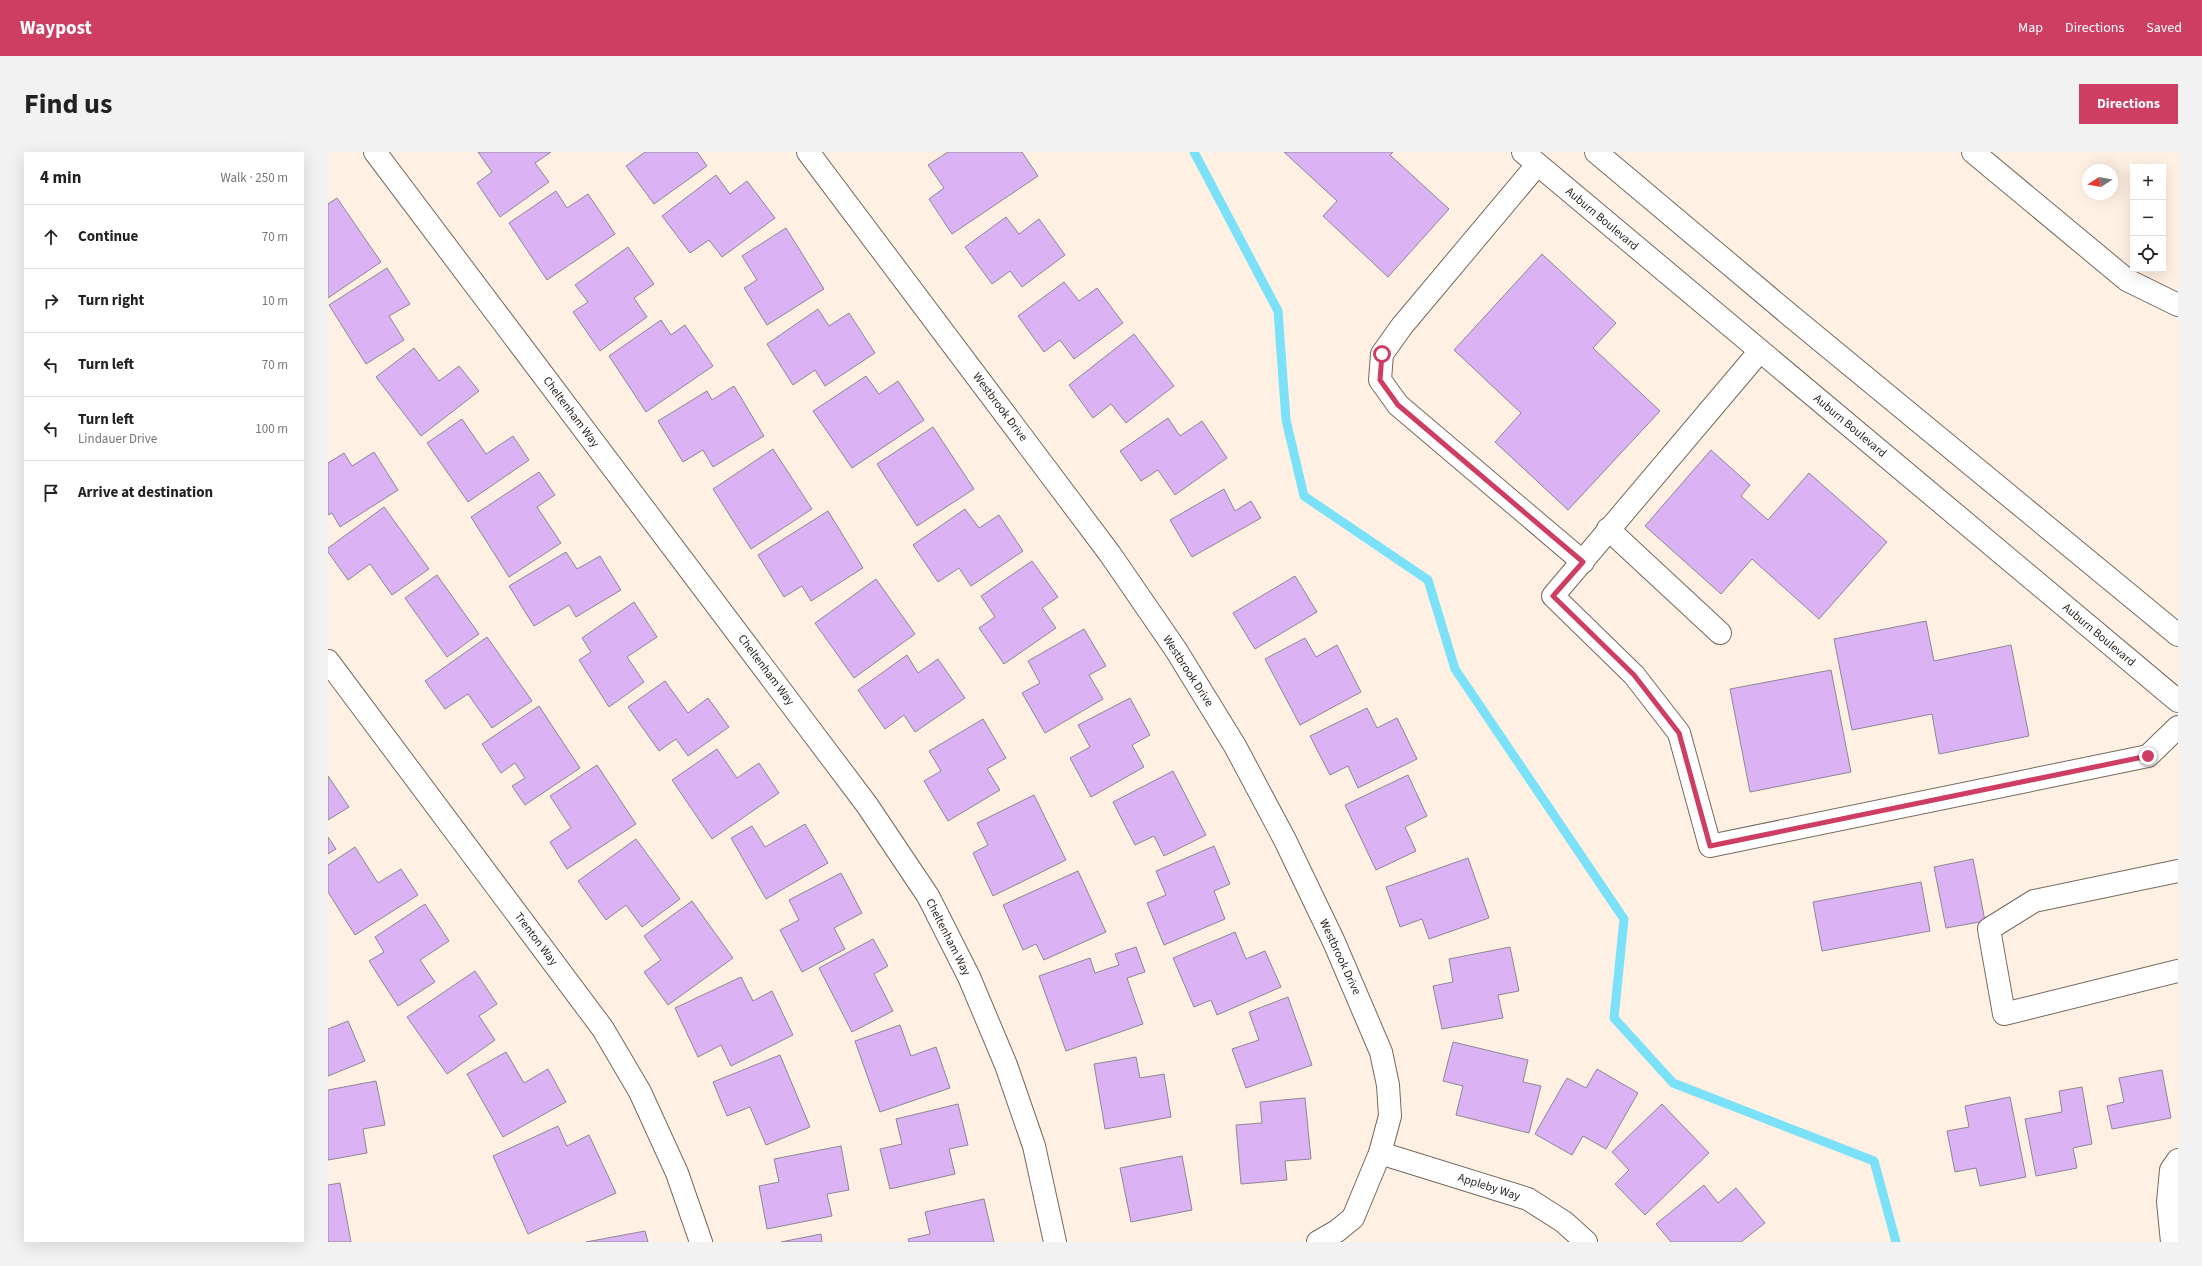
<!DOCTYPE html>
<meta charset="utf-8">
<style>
:root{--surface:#fff;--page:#f2f2f2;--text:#222;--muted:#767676;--line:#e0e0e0;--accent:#ce3e63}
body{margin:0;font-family:"Source Sans 3",sans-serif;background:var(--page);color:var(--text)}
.controls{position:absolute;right:12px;top:12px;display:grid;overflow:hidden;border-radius:0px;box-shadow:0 4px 16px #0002}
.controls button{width:36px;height:36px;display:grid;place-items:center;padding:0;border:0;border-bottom:1px solid var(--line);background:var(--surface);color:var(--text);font:20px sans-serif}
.compass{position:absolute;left:1754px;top:12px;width:36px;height:36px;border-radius:50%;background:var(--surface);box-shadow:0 4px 16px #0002;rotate:259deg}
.stop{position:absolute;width:12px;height:12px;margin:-9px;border:3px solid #ce3e63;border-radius:50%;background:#fff}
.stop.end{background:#ce3e63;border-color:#fff;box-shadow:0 1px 4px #0008}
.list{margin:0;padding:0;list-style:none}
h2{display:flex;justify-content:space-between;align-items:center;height:52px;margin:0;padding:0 16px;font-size:17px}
h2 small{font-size:13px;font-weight:400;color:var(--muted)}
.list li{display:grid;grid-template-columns:26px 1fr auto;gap:12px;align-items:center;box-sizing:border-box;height:64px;padding:0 16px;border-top:1px solid var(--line)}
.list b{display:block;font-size:15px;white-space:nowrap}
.list p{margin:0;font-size:13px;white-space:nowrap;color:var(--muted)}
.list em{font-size:13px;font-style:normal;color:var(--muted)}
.icon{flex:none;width:22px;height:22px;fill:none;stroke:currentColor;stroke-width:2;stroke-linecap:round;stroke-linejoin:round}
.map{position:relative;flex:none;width:1850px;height:1090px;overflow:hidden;border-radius:0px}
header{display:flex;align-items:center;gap:24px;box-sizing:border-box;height:56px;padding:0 20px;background:var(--accent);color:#fff}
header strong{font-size:19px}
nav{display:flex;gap:22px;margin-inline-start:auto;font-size:14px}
.intro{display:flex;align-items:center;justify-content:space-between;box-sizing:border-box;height:96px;padding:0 24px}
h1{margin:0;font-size:28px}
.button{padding:10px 18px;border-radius:0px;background:var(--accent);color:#fff;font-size:14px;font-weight:700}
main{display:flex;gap:24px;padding:0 24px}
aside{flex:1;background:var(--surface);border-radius:0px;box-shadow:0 4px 16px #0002}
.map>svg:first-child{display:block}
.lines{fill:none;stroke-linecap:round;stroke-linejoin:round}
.stream{stroke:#7be1f9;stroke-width:9}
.building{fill:#dbb2f4;stroke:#8e8694}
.minor-casing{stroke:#76695e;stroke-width:24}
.major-casing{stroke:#76695e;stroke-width:24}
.minor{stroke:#fff;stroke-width:22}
.major{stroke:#fff;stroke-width:22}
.route{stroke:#ce3e63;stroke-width:5}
.labels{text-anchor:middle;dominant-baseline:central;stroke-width:4;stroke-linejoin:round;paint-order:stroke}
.street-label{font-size:12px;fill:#241f1a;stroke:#fff}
</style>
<header>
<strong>Waypost</strong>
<nav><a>Map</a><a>Directions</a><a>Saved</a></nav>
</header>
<div class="intro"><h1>Find us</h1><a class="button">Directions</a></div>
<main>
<aside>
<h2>4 min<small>Walk · 250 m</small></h2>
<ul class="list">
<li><svg class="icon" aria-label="ahead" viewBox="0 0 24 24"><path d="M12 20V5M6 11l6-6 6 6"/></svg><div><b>Continue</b></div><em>70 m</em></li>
<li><svg class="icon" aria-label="right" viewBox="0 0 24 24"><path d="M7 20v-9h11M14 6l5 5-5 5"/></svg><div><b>Turn right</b></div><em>10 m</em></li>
<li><svg class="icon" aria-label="left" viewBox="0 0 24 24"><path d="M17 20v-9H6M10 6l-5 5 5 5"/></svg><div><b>Turn left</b></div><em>70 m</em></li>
<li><svg class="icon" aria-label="left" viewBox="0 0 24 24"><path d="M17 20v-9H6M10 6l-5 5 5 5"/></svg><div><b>Turn left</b><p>Lindauer Drive</p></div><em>100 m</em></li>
<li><svg class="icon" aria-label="arrive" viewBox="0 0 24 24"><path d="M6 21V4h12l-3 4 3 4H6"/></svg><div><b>Arrive at destination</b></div></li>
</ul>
</aside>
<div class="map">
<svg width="1850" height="1090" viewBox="0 0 1850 1090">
<rect width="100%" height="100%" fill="#fef0e2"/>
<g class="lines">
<path class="stream" d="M866,0L950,159L958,268L976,344L1100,428L1127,517L1296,767L1286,866L1345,931L1546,1009L1568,1090"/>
</g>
<g class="building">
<path d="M150,0H223L207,11L221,30L172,65L149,31L164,20Z"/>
<path d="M317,0H369L379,14L326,52L298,14Z"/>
<path d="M620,0H694L710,24L624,82L601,47L616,36L600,13Z"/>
<path d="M956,0H1065L1062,3L1121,57L1060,125L995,64L1009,49Z"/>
<path d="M388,23L402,42L419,29L447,66L394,105L381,88L362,101L334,64Z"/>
<path d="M228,39L239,56L260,42L287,82L219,128L181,71Z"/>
<path d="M9,46L53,110L0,146V52Z"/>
<path d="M678,65L691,82L711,67L737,103L694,135L682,119L664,132L637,95Z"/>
<path d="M458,76L496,137L439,173L416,136L429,128L414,104Z"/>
<path d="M300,95L326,132L306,146L319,165L272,199L245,160L260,150L247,133Z"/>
<path d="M1214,102L1288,171L1265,196L1332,259L1240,358L1167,290L1193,261L1126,198Z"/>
<path d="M59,116L82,152L61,164L76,188L38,212L1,153Z"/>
<path d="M736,130L751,149L769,136L795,171L746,207L732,188L716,200L690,164Z"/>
<path d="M490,157L501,174L521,161L547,201L497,234L487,218L465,233L439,192Z"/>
<path d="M333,168L343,183L357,173L385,214L318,260L281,204Z"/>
<path d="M806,182L846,234L798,271L783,252L765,266L741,233Z"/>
<path d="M86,196L111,229L131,214L151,239L93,284L48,225Z"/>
<path d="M538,224L551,242L570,229L596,268L524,316L485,259Z"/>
<path d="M406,234L436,284L385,315L375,298L355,310L330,269L379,239L384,248Z"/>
<path d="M840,266L852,284L874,269L899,306L847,343L830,318L813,329L792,299Z"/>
<path d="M134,267L158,302L185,284L201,308L140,350L99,291Z"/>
<path d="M605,275L646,337L589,374L549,312Z"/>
<path d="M445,297L484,357L423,397L385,337Z"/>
<path d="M1383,298L1422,333L1413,344L1440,368L1481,321L1559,390L1491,467L1424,407L1393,442L1317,374Z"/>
<path d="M46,300L70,338L12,375L4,361L0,363V311L16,301L24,314Z"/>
<path d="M211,320L227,343L209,355L233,391L181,425L143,365Z"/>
<path d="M896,337L907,359L923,349L933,366L864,405L842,368Z"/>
<path d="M56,355L101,417L64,443L42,412L20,428L0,400V396Z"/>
<path d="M637,357L651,376L671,363L695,399L643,434L631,416L610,430L585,393Z"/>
<path d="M500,359L535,416L483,449L474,434L456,445L430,403Z"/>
<path d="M238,400L249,417L272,404L293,438L248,465L241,453L206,474L181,434Z"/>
<path d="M704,409L730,445L714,456L728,476L676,512L651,476L667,465L653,444Z"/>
<path d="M109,423L151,482L119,505L77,446Z"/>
<path d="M967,424L989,460L927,497L905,461Z"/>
<path d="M548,427L587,482L526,526L487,471Z"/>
<path d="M306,450L329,485L299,505L316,530L281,555L251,508L263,500L254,486Z"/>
<path d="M1598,469L1606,509L1683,493L1701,584L1611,602L1604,562L1524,578L1506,487Z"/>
<path d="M756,477L778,514L761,523L775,547L717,581L694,541L712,531L700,509Z"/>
<path d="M159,485L204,549L164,576L140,542L117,557L97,529Z"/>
<path d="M977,486L988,505L1009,493L1033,540L972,573L937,507Z"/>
<path d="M579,503L590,521L610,507L637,546L587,580L576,563L557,577L530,538Z"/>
<path d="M1503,518L1523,620L1422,640L1402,537Z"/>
<path d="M337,529L360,561L380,546L401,575L360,604L348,587L331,599L300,555Z"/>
<path d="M802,546L822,583L804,593L816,615L763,645L742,606L762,595L750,573Z"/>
<path d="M211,554L252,616L197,653L184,634L197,626L187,611L173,621L154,592Z"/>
<path d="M1039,556L1049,576L1069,566L1089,607L1030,636L1020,614L1002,623L982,584Z"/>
<path d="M655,567L678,606L659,617L672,638L620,669L596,629L613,619L601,599Z"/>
<path d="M389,597L409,626L431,611L451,641L384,687L344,628Z"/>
<path d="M269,613L308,672L239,717L222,690L243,676L222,644Z"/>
<path d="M845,619L878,683L836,704L826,684L807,693L785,650Z"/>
<path d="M1080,623L1099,664L1077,675L1088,699L1048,718L1017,653Z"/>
<path d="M0,624L21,655L0,668Z"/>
<path d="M706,643L738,708L665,744L645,701L660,693L649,671Z"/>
<path d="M477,672L500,711L438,747L403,686L424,674L437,695Z"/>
<path d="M0,685L8,697L0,702Z"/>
<path d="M308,687L352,747L314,775L298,753L278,768L250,729Z"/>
<path d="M886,694L902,732L886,739L897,767L836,793L819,751L838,743L828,719Z"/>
<path d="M27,695L50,731L73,717L90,743L27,783L0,740V713Z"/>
<path d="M1140,706L1161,766L1101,787L1094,767L1072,775L1058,735Z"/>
<path d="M1645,707L1657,769L1618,776L1606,715Z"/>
<path d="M750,719L778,780L716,808L708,792L695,798L675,753Z"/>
<path d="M513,721L534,761L506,776L517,797L474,820L452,778L471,768L461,748Z"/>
<path d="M1593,730L1602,779L1494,799L1485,750Z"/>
<path d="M364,749L405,806L340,853L316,820L333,808L316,784Z"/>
<path d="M97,752L121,789L92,808L107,830L70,854L41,809L56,800L47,785Z"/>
<path d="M907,780L918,807L937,799L953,835L889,863L883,848L866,855L845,806Z"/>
<path d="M545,787L560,814L546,822L565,859L524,880L491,816Z"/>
<path d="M808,795L817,820L799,826L815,872L738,899L711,824L762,806L767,821L791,813L787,802Z"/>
<path d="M1182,795L1191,839L1170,843L1175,866L1114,877L1105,834L1125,830L1121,807Z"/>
<path d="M147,819L169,852L151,864L167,888L119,922L79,865Z"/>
<path d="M413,825L425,849L444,839L465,883L403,914L393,893L370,905L347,856Z"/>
<path d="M960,845L984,913L918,936L904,897L931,888L921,860Z"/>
<path d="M20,869L37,909L0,924V877Z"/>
<path d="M572,873L583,904L608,895L622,936L552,960L527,889Z"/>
<path d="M1125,890L1200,908L1195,930L1213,934L1201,981L1128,963L1135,934L1115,929Z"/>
<path d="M178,900L196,931L220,917L238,950L175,985L139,922Z"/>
<path d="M452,903L482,975L438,993L422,955L399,964L385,930Z"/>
<path d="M808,905L812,926L836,922L843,965L777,977L766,912Z"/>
<path d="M1269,917L1310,941L1278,997L1255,984L1244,1003L1207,982L1239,926L1258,936Z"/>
<path d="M1834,918L1843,966L1784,977L1779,954L1796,950L1791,926Z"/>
<path d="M48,929L57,973L35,977L39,1001L0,1008V938Z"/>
<path d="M1754,935L1764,992L1745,996L1749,1016L1708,1024L1697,967L1734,960L1731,939Z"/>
<path d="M1682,945L1698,1025L1652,1034L1648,1016L1627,1020L1619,979L1641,975L1637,954Z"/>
<path d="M977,946L983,1007L957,1009L959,1028L913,1032L908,973L934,971L932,950Z"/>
<path d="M630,952L640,993L621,997L627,1022L562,1037L552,997L574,992L568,967Z"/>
<path d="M1334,952L1381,1001L1317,1063L1287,1032L1301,1018L1284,1000Z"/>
<path d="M230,974L239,994L261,983L288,1041L200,1082L165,1004Z"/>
<path d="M513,994L521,1038L499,1042L504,1064L439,1077L431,1034L451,1030L446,1007Z"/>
<path d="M854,1004L864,1058L803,1070L792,1016Z"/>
<path d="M12,1031L23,1090H0V1033Z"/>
<path d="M1376,1033L1390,1051L1408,1036L1437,1071L1413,1090H1343L1328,1072Z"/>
<path d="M656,1047L666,1090H581L580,1087L602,1082L597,1060Z"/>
<path d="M317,1079L320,1090H258Z"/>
<path d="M493,1082L494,1090H453Z"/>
</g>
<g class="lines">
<defs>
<g id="minor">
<path d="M47,0L539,653L600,744L641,825L678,913L706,994L727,1090"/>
<path d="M480,0L782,402L848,498L907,594L957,688L1006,790L1053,900L1060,933L1062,964L1052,1001L1025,1066L1009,1079L990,1090"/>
<path d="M1645,0L1799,128L1850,153"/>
<path d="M1209,13L1074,174L1054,202L1052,228L1070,253L1255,410"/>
<path d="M1432,199L1225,444L1306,523L1351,581L1382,694L1820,604L1850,575"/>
<path d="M1280,377L1392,481"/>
<path d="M0,509L275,877L312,940L349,1021L373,1090"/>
<path d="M1850,719L1706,749L1661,777L1676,862L1850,819"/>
<path d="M1052,1001L1200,1047L1236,1070L1258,1090"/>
<path d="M1844,1090L1840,1050L1843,1018L1850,1008"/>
</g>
<g id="major">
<path d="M1195,0L1850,549"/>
<path d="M1268,0L1463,164L1850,483"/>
</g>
</defs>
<use href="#minor" class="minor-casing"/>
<use href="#major" class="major-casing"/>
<use href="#minor" class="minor"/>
<use href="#major" class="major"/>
</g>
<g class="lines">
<path class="route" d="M1054,202L1052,228L1070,253L1255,410L1225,444L1306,523L1351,581L1382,694L1820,604"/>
</g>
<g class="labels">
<g class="street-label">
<text transform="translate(1274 67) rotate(40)">Auburn Boulevard</text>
<text transform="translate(672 255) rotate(53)">Westbrook Drive</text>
<text transform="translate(243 260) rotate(53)">Cheltenham Way</text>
<text transform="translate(1522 274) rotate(40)">Auburn Boulevard</text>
<text transform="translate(1771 483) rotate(40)">Auburn Boulevard</text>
<text transform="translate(438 518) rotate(53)">Cheltenham Way</text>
<text transform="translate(860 519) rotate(57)">Westbrook Drive</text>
<text transform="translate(620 785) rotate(63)">Cheltenham Way</text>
<text transform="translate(208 787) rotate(53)">Trenton Way</text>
<text transform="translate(1012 805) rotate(65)">Westbrook Drive</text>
<text transform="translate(1161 1035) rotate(18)">Appleby Way</text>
</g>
</g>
</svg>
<div class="controls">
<button>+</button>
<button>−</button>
<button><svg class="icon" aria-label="locate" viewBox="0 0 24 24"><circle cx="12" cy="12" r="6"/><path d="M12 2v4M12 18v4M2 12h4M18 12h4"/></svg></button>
</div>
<svg class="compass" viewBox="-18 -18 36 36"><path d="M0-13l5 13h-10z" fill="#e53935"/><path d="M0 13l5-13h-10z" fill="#767676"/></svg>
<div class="stop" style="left:1054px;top:202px"></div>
<div class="stop end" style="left:1820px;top:604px"></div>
</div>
</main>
